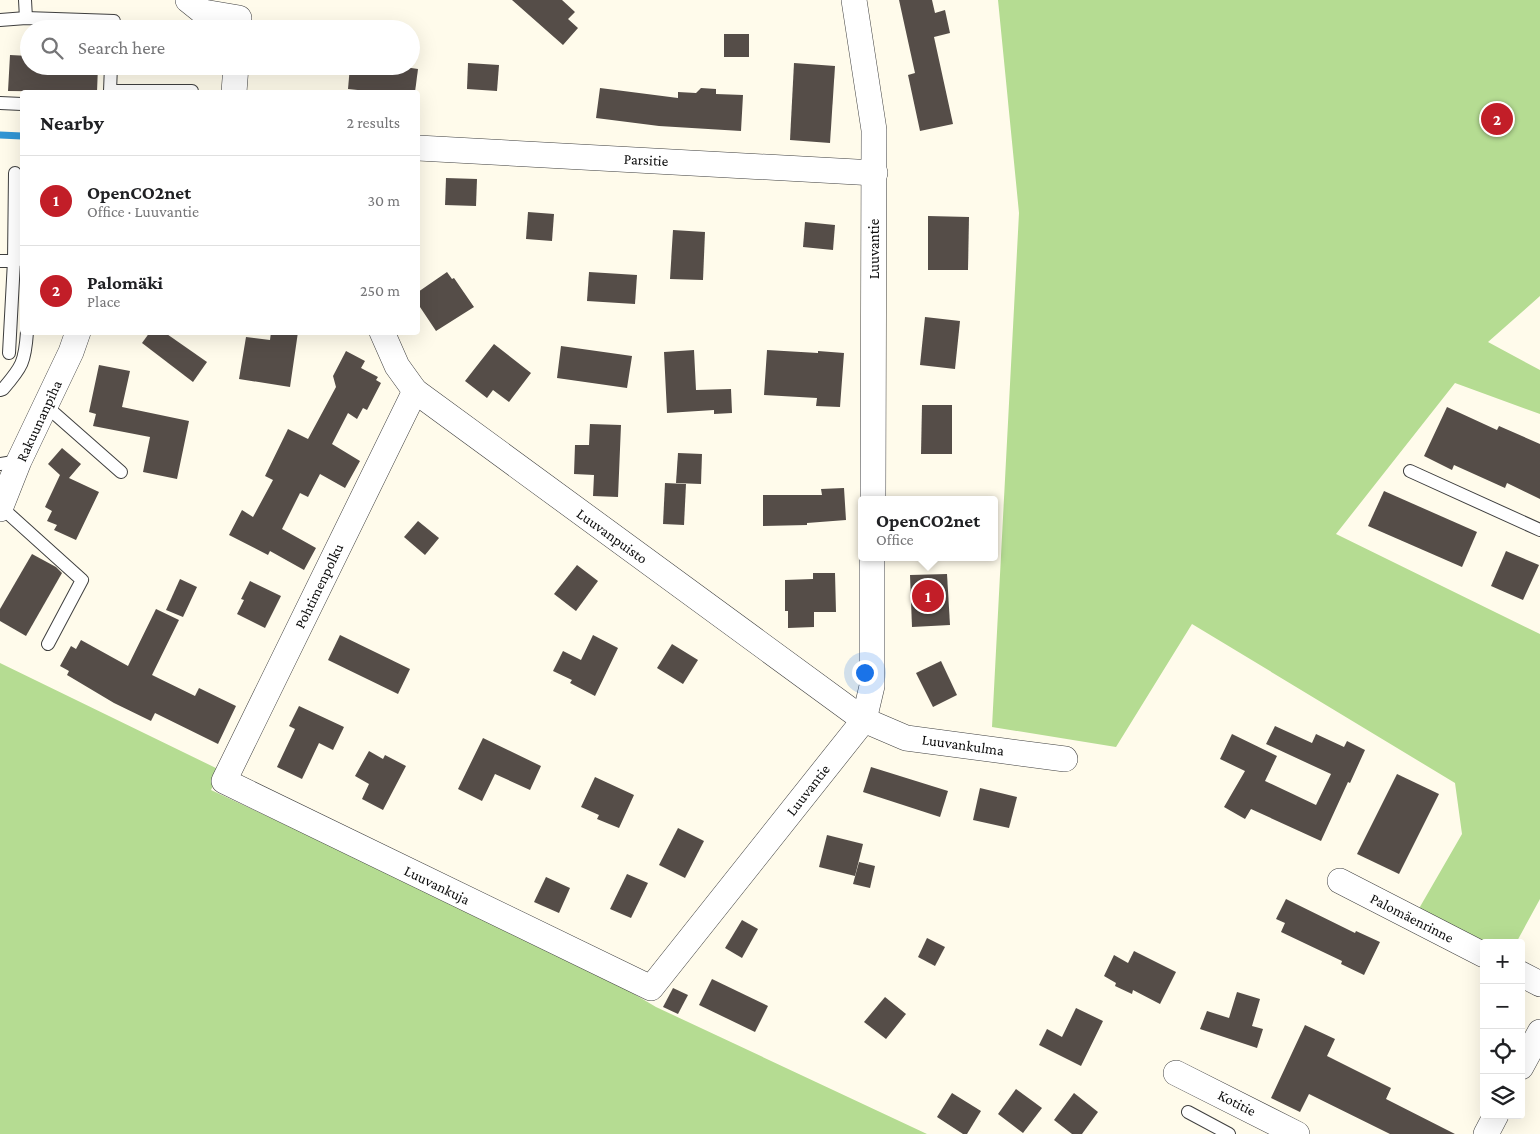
<!DOCTYPE html>
<meta charset="utf-8">
<style>
:root{--surface:#fff;--page:#f6f6f6;--text:#202124;--muted:#757577;--line:#e0e0e0;--accent:#c21e28}
body{margin:0;font-family:"Crimson Pro",serif;background:var(--page);color:var(--text)}
.controls{position:absolute;right:15px;bottom:15px;display:grid;overflow:hidden;border-radius:5px;box-shadow:0 5px 20px #0002}
.controls button{width:45px;height:45px;display:grid;place-items:center;padding:0;border:0;border-bottom:1px solid var(--line);background:var(--surface);color:var(--text);font:25px sans-serif}
.you{position:absolute;left:864px;top:672px;width:18px;height:18px;margin:-12px;border:4px solid #fff;border-radius:50%;background:#1a73e8;box-shadow:0 0 0 8px #1a73e833}
.badge{display:grid;place-items:center;width:32px;height:32px;border-radius:50%;background:var(--accent);color:#fff;font-size:16px;font-weight:700}
.pin{position:absolute;translate:-50% -50%;border:2px solid #fff;box-shadow:0 1px 5px #0006}
.popup{position:absolute;left:858px;top:496px;width:140px;height:65px;box-sizing:border-box;display:grid;place-content:center;border-radius:5px;background:var(--surface);filter:drop-shadow(0 1px 4px #0005);font-size:16px;white-space:nowrap;color:var(--muted)}
.popup b{font-size:19px;color:var(--text)}
.popup::after{content:'';position:absolute;left:50%;top:100%;margin-left:-10px;border:10px solid transparent;border-top-color:var(--surface)}
.list{margin:0;padding:0;list-style:none}
h2{display:flex;justify-content:space-between;align-items:center;height:65px;margin:0;padding:0 20px;font-size:21px}
h2 small{font-size:16px;font-weight:400;color:var(--muted)}
.list li{display:grid;grid-template-columns:32px 1fr auto;gap:15px;align-items:center;box-sizing:border-box;height:90px;padding:0 20px;border-top:1px solid var(--line)}
.list b{display:block;font-size:19px;white-space:nowrap}
.list p{margin:0;font-size:16px;white-space:nowrap;color:var(--muted)}
.list em{font-size:16px;font-style:normal;color:var(--muted)}
.icon{flex:none;width:28px;height:28px;fill:none;stroke:currentColor;stroke-width:2;stroke-linecap:round;stroke-linejoin:round}
.map{position:relative;flex:none;width:1540px;height:1134px;overflow:hidden}
.search{position:absolute;background:var(--surface);box-shadow:0 5px 20px #0002;left:20px;top:20px;width:400px;height:55px;display:flex;align-items:center;gap:12px;box-sizing:border-box;padding:0 18px;border-radius:28px;color:var(--muted);font-size:19px}
.panel{position:absolute;background:var(--surface);box-shadow:0 5px 20px #0002;left:20px;top:90px;width:400px;height:245px;border-radius:5px}
.map>svg:first-child{display:block}
.forest{fill:#b5dc92}
.lines{fill:none;stroke-linecap:round;stroke-linejoin:round}
.stream{stroke:#3195d3;stroke-width:7}
.building{fill:#554d48}
.service-casing{stroke:#3f3f3f;stroke-width:14}
.minor-casing{stroke:#3f3f3f;stroke-width:26}
.service{stroke:#fff;stroke-width:12}
.minor{stroke:#fff;stroke-width:25}
.labels{text-anchor:middle;dominant-baseline:central;stroke-width:5;stroke-linejoin:round;paint-order:stroke}
.street-label{font-size:15px;fill:#0c0c0c;stroke:#fff}
</style>
<div class="map">
<svg width="1540" height="1134" viewBox="0 0 1540 1134">
<rect width="100%" height="100%" fill="#fffbeb"/>
<g class="forest">
<path d="M998,0H1540V296L1488,342L1540,370V414L1455,383L1336,534L1540,634V899L1516,943H1484L1417,912L1462,834L1455,783L1192,624L1116,747L992,727L1019,213Z"/>
<path d="M0,663L220,770L211,790L578,961L656,1007L927,1134H0Z"/>
</g>
<g class="lines">
<path class="stream" d="M0,135L22,136"/>
</g>
<g class="building">
<path d="M512,0H562L575,12L568,19L578,28L563,45Z"/>
<path d="M899,0H932L935,13L945,10L950,33L934,37L953,124L920,131L908,75L915,73Z"/>
<rect x="724" y="34" width="25" height="23"/>
<path d="M10,55L29,56V66H98L97,92L8,91Z"/>
<path d="M468,63L499,65L497,91L467,89Z"/>
<path d="M794,63L835,66L830,143L790,140Z"/>
<path d="M350,66H398L418,69L415,92H377L348,89Z"/>
<path d="M600,88L678,98V92L696,93L701,88L716,89V94L743,95L741,131L659,126L596,118Z"/>
<path d="M446,178L477,179L476,206L445,205Z"/>
<path d="M528,212L554,214L552,241L526,239Z"/>
<path d="M928,216L969,217L968,270H928Z"/>
<path d="M805,222L835,225L833,250L803,247Z"/>
<path d="M673,230L705,232L703,280L670,279Z"/>
<path d="M447,272L452,279L454,278L474,307L436,331L418,304V292Z"/>
<path d="M589,272L637,275L635,304L587,301Z"/>
<path d="M925,317L960,321L955,369L920,365Z"/>
<path d="M150,332H164L207,362L193,382L142,343Z"/>
<path d="M271,332H298L290,387L239,379L246,337L270,340Z"/>
<path d="M494,344L531,373L509,402L493,390L487,398L465,381Z"/>
<path d="M561,346L632,356L627,388L557,378Z"/>
<path d="M694,350L696,390L731,389L732,413L714,414V410L667,413L664,352Z"/>
<path d="M767,350L818,353V351L844,353L840,407L816,406L817,398L764,395Z"/>
<path d="M346,351L365,361L361,368L378,377L376,380L381,383L367,410L363,408L357,419L348,413L332,444L360,461L345,488L320,474L308,497L300,493L282,529L316,548L304,570L270,551L268,555L229,535L242,510L253,517L273,480L265,476L288,429L308,439L336,387L333,376Z"/>
<path d="M99,365L130,371L122,407L189,421L177,479L143,472L150,437L93,426L96,414L89,412Z"/>
<path d="M922,405H952V454H921Z"/>
<path d="M1447,407L1497,430L1499,426L1540,444V499L1507,483L1505,488L1454,465L1452,470L1424,456Z"/>
<path d="M590,424L621,425L618,497L593,496L594,475L574,474L575,445H589Z"/>
<path d="M62,448L81,464L69,478L99,492L76,540L54,530L57,525L47,521L52,511L45,507L60,475L48,464Z"/>
<path d="M678,453L702,454L701,484L676,483Z"/>
<path d="M665,483L686,484L684,525L663,524Z"/>
<path d="M844,488L846,520L807,523V525L763,526V495H822L821,489Z"/>
<path d="M1384,491L1477,532L1462,567L1368,526Z"/>
<path d="M418,521L439,538L425,555L404,537Z"/>
<path d="M1506,551L1539,565L1523,600L1491,586Z"/>
<path d="M32,554L56,567L62,573L26,636L0,621V609Z"/>
<path d="M577,565L598,581L576,611L554,594Z"/>
<path d="M813,573H835L836,612H814V627L788,628V611H785V580L813,579Z"/>
<path d="M947,574L950,625L912,627L910,575Z"/>
<path d="M180,579L197,587L183,617L166,610Z"/>
<path d="M250,581L281,596L265,628L237,614L244,600L241,599Z"/>
<path d="M156,609L179,620L152,675L195,696L199,688L236,706L218,744L155,713L151,721L114,703L67,675L69,671L60,666L71,646L76,649L81,640L128,666Z"/>
<path d="M340,635L410,669L398,694L328,660Z"/>
<path d="M593,635L618,648L595,696L570,683L572,680L553,671L563,651L581,660Z"/>
<path d="M672,644L698,660L683,684L657,668Z"/>
<path d="M941,661L957,695L933,707L916,673Z"/>
<path d="M299,706L344,727L333,750L319,743L302,779L277,767L295,729L289,726Z"/>
<path d="M1275,726L1312,743L1316,734L1344,747L1347,741L1365,750L1350,783L1348,782L1321,841L1251,809L1245,819L1224,807L1245,771L1220,759L1232,734L1277,756L1265,781L1316,805L1331,774L1266,744Z"/>
<path d="M483,738L541,766L530,790L495,774L482,801L458,789Z"/>
<path d="M369,751L383,759L385,755L406,766L383,810L362,799L369,784L355,776Z"/>
<path d="M871,767L948,791L940,817L863,792Z"/>
<path d="M1397,774L1439,794L1399,874L1357,854Z"/>
<path d="M595,777L634,795L619,828L597,819L599,815L581,807Z"/>
<path d="M980,788L1017,797L1009,828L973,820Z"/>
<path d="M678,828L704,841L685,878L659,865Z"/>
<path d="M827,835L863,844L855,876L819,867Z"/>
<path d="M859,862L875,866L870,888L853,884Z"/>
<path d="M627,874L648,883L631,918L610,909Z"/>
<path d="M546,877L570,888L559,913L534,902Z"/>
<path d="M1286,899L1355,933L1356,931L1380,942L1364,975L1341,964L1342,961L1281,932L1285,923L1276,919Z"/>
<path d="M742,920L758,929L742,958L725,948Z"/>
<path d="M927,938L945,947L935,966L918,957Z"/>
<path d="M1134,951L1176,972L1160,1004L1133,990L1132,994L1115,986L1116,983L1104,976L1114,955L1128,963Z"/>
<path d="M712,979L768,1006L755,1032L699,1005Z"/>
<path d="M673,988L688,995L678,1014L663,1007Z"/>
<path d="M1237,992L1260,999L1252,1026L1263,1029L1257,1048L1200,1029L1207,1011L1229,1018Z"/>
<path d="M885,997L906,1014L886,1039L864,1022Z"/>
<path d="M1076,1008L1103,1021L1081,1066L1039,1045L1047,1029L1062,1037Z"/>
<path d="M1305,1025L1335,1039L1327,1056L1391,1088L1386,1099L1455,1134H1390L1309,1094L1300,1112L1271,1098Z"/>
<path d="M1016,1089L1042,1108L1023,1133L998,1114Z"/>
<path d="M952,1093L981,1111L967,1134H963L937,1117Z"/>
<path d="M1074,1093L1098,1112L1082,1134H1072L1054,1120Z"/>
</g>
<g class="lines">
<defs>
<g id="service">
<path d="M25,0L26,18"/>
<path d="M0,20L26,18L114,21V29"/>
<path d="M111,66L110,91H192"/>
<path d="M0,103L22,104"/>
<path d="M0,261H14L22,259"/>
<path d="M9,353L14,261L15,173"/>
<path d="M0,390L3,389C22,367 25,362 27,332"/>
<path d="M46,406L121,472"/>
<path d="M0,464L19,461"/>
<path d="M1410,471L1540,530"/>
<path d="M1,507L82,580L48,644"/>
<path d="M1188,1112L1229,1134"/>
</g>
<g id="minor">
<path d="M188,0L203,12L239,18"/>
<path d="M854,0L874,130L873,500"/>
<path d="M234,92L236,66"/>
<path d="M418,148L875,173"/>
<path d="M382,332L397,366L415,391L864,720L906,738L1065,759"/>
<path d="M415,391L224,781L651,988L864,720L872,686V557"/>
<path d="M0,509L19,461L71,352L78,332"/>
<path d="M1340,881L1484,955"/>
<path d="M1521,974L1540,984"/>
<path d="M1521,1067L1540,1032"/>
<path d="M1176,1073L1297,1134"/>
<path d="M1486,1134L1496,1115"/>
</g>
</defs>
<use href="#service" class="service-casing"/>
<use href="#minor" class="minor-casing"/>
<use href="#service" class="service"/>
<use href="#minor" class="minor"/>
</g>
<g class="labels">
<g class="street-label">
<text transform="translate(646 160) rotate(3)">Parsitie</text>
<text transform="translate(874 249) rotate(-90)">Luuvantie</text>
<text transform="translate(39 421) rotate(-65)">Rakuunanpiha</text>
<text transform="translate(612 536) rotate(36)">Luuvanpuisto</text>
<text transform="translate(319 586) rotate(-64)">Pohtimenpolku</text>
<text transform="translate(963 745) rotate(8)">Luuvankulma</text>
<text transform="translate(808 790) rotate(-52)">Luuvantie</text>
<text transform="translate(437 885) rotate(26)">Luuvankuja</text>
<text transform="translate(1412 918) rotate(27)">Palomäenrinne</text>
<text transform="translate(1237 1103) rotate(27)">Kotitie</text>
</g>
</g>
</svg>
<div class="controls">
<button>+</button>
<button>−</button>
<button><svg class="icon" aria-label="locate" viewBox="0 0 24 24"><circle cx="12" cy="12" r="6"/><path d="M12 2v4M12 18v4M2 12h4M18 12h4"/></svg></button>
<button><svg class="icon" aria-label="layers" viewBox="0 0 24 24"><path d="M12 4l9 5-9 5-9-5zM3 14l9 5 9-5"/></svg></button>
</div>
<div class="you"></div>
<div class="pin badge" style="left:928px;top:596px">1</div>
<div class="popup"><b>OpenCO2net</b>Office</div>
<div class="pin badge" style="left:1497px;top:119px">2</div>
<div class="search"><svg class="icon" aria-label="search" viewBox="0 0 24 24"><circle cx="10" cy="10" r="6"/><path d="M15 15l6 6"/></svg>Search here</div>
<section class="panel">
<h2>Nearby<small>2 results</small></h2>
<ul class="list">
<li><span class="badge">1</span><div><b>OpenCO2net</b><p>Office · Luuvantie</p></div><em>30 m</em></li>
<li><span class="badge">2</span><div><b>Palomäki</b><p>Place</p></div><em>250 m</em></li>
</ul>
</section>
</div>
